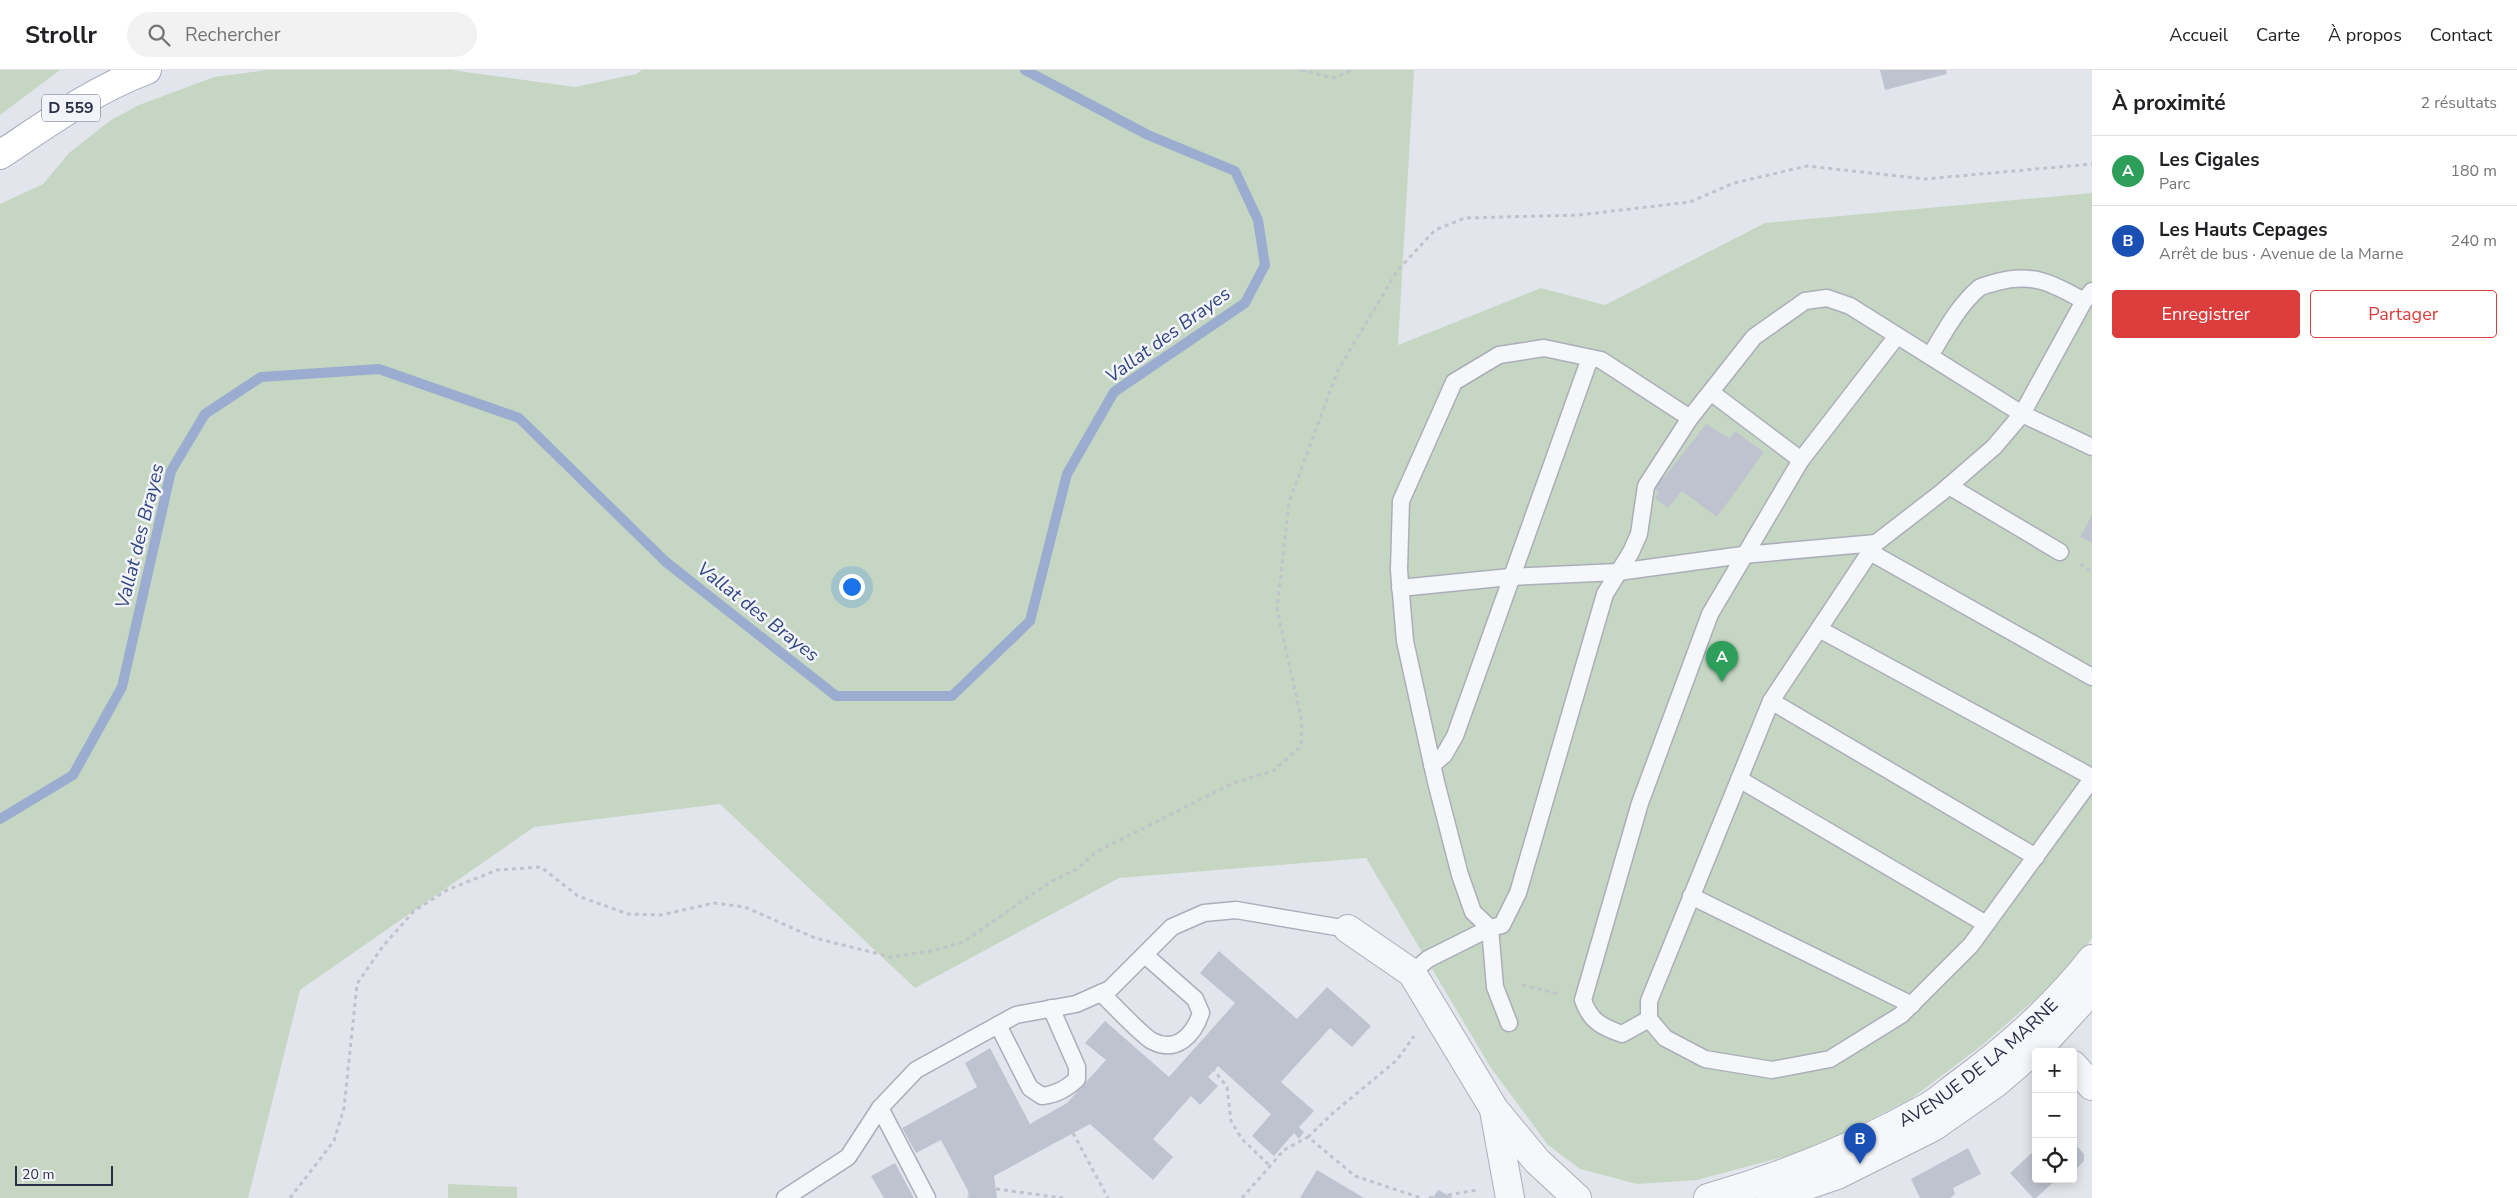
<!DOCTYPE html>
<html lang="fr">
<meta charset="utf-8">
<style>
:root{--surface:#fff;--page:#f2f2f2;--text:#202124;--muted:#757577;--line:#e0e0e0;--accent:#dc3d3d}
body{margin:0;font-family:"Nunito Sans",sans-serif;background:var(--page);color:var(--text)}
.controls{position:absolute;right:15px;bottom:15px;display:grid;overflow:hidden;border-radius:5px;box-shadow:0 2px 12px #0003}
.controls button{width:45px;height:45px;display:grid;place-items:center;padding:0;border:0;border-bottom:1px solid var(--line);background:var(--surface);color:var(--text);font:25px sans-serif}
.scale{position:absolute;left:15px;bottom:12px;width:98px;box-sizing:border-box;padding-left:5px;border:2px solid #282f46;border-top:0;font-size:14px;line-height:18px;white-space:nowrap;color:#282f46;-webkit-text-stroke:4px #f3f4f9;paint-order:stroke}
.you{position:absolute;left:851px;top:516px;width:18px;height:18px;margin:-12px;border:4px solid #fff;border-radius:50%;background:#1a73e8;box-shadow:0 0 0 8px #1a73e833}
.badge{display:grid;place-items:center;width:32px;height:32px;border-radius:50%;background:var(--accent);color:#fff;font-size:16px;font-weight:700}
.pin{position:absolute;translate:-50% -41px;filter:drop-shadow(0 1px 2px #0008)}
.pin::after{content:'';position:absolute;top:26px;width:18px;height:15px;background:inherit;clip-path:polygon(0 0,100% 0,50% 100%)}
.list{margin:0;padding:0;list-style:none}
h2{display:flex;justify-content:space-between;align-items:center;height:65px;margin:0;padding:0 20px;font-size:21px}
h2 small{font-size:16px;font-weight:400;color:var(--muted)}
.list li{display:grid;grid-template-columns:32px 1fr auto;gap:15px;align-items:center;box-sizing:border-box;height:70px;padding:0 20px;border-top:1px solid var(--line)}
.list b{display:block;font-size:19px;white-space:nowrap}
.list p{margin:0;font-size:16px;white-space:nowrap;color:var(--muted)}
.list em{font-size:16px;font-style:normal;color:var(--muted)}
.actions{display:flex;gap:10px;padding:15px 20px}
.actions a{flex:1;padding:11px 0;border:1px solid var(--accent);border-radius:5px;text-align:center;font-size:18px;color:var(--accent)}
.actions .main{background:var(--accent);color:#fff}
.icon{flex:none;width:28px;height:28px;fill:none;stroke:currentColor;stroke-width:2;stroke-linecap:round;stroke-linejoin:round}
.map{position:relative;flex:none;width:2092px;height:1128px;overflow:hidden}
header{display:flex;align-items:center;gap:30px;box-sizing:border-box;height:70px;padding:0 25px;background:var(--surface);border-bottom:1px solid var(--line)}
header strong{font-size:24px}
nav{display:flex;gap:28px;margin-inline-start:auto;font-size:18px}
.search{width:350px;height:45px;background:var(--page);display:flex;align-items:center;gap:12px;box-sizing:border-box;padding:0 18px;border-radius:28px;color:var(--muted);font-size:19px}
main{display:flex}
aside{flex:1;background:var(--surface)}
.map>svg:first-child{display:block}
.green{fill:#c5d7c3}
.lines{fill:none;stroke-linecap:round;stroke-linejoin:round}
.stream{stroke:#9aaccf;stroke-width:10}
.building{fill:#bfc3d0}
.service-casing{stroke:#abaeba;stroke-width:19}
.minor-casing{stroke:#abaeba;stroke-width:30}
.primary-casing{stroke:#a1a7b9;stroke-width:30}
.path{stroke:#c0c3cb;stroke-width:3;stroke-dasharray:4 4;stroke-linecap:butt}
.service{stroke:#f6f7fa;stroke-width:16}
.minor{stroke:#f6f7fa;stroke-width:28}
.primary{stroke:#fff;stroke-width:28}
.labels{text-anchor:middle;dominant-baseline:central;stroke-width:5;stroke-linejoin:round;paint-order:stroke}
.shield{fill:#f3f4f9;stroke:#656a7c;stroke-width:1}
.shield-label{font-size:16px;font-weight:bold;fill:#282f46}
.street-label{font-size:18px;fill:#282f46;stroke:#f3f4f9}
.water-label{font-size:19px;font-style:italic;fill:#2e467f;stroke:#f3f4f9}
</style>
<header>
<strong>Strollr</strong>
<div class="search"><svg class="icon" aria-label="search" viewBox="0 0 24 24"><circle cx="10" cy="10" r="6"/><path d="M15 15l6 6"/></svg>Rechercher</div>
<nav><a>Accueil</a><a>Carte</a><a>À propos</a><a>Contact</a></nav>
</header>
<main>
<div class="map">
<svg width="2092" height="1128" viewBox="0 0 2092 1128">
<rect width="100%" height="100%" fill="#e3e5ec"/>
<g class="green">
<path d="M0,0H60L0,45Z"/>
<path d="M267,0H451L575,17L636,4L642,0H1414L1398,275L1541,218L1605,235L1765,153L2092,123V868L2069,900L1981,976L1911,1029L1812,1079L1697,1110L1637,1114L1580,1099L1548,1075L1491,998L1366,788L1119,808L915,918L720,734L534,757L300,920L248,1128H0V134L43,114L69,83L111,50L139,35L214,7Z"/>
<path d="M448,1114L517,1117V1128H448Z"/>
</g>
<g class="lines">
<path class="stream" d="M0,749L73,705L122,617L171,401L205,344L261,307L379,299L519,348L666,492L836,626H952L1030,551L1067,404L1114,322L1245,233L1265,195L1258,150L1235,101L1148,65L1025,0"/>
</g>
<g class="building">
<path d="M1880,0H1946L1947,4L1885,20Z"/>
<path d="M1706,354L1730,369L1735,361L1764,382L1717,447L1682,421L1668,438L1655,428L1659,422L1653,418L1661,407L1664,408Z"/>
<path d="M2092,445V473L2080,467Z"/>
<path d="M1219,881L1297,949L1327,917L1371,956L1352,977L1330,958L1281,1012L1314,1041L1299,1057L1304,1062L1299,1069L1294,1063L1274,1086L1252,1066L1271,1044L1218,996L1208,1007L1218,1016L1200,1035L1191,1026L1153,1069L1173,1087L1153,1110L1090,1054L994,1106L997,1128H969L968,1121L941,1070L916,1083L902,1058L977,1017L965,993L990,978L1030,1054L1067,1033L1106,990L1085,973L1105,951L1169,1007L1235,933L1200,903Z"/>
<path d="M2073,1072L2084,1084V1091L2073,1102Z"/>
<path d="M1968,1078L1981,1104L1953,1118L1955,1124L1950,1128H1920L1911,1109Z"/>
<path d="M2036,1079V1109H2057L2036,1128H2033L2010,1103Z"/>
<path d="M895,1093L914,1128H884L871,1106Z"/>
<path d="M1317,1100L1364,1128H1300Z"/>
<path d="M1438,1120L1448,1125L1453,1128H1433Z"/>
</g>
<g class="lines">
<defs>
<g id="service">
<path d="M2092,221L2084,231L2022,344L1994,377L1942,422L1876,473L1771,631L1649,931V949L1665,968L1705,989L1772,1000L1830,989L1901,945L1971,875L2092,709"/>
<path d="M1930,286C1944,263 1958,236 1979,218C1984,215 1992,214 1997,212C2032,202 2054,214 2084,231"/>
<path d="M1690,348L1601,290L1544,278L1499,285L1454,312L1401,431L1399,500L1405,571L1436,712L1460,805L1473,842L1490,858L1502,855L1518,823L1605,524L1631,482L1639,464L1646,416L1690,348L1754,267L1805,231L1827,228L1850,236L2022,344L2092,377"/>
<path d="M1801,390L1897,266"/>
<path d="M1949,416L2060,482"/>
<path d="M1870,482L2092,607"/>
<path d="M1400,518L1510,507L1618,502L1743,485L1876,473"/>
<path d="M1819,559L2092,707"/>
<path d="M1771,631L2036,787"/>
<path d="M1432,695L1444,685L1455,666L1590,288"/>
<path d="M1739,709L1986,854"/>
<path d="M1691,826L1912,935"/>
<path d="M1412,903L1428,889L1490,858L1495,917L1509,953"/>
<path d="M1101,923C1113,934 1140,964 1152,971C1177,984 1194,964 1201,943L1195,929L1145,885"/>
<path d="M1649,949L1622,964C1602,957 1590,951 1583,930L1640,733L1710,544L1801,390L1712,323"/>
<path d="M998,955L1030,1018L1042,1026C1057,1024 1066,1019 1077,1009V997L1051,938"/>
<path d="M880,1038L927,1128"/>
<path d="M785,1128L848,1087L880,1038L916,1000L1016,945L1076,934L1110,919L1172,857L1204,843L1236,840L1348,859"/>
</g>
<g id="minor">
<path d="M1348,859L1412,903L1494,1039L1537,1091L1577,1128"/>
<path d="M2073,995L2092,1016"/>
<path d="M1494,1040L1510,1128"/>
<path id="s1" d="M1708,1128C1783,1106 1856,1077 1926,1038C1937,1032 1948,1022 1959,1014C2008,978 2055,936 2092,889"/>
<path d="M1770,1128L1837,1105L1933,1057L1996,1013L2048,968L2092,920"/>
</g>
<path id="primary" d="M0,85C47,54 93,20 147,0"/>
</defs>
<use href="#service" class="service-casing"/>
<use href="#minor" class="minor-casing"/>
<use href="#primary" class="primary-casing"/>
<g class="path">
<path d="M1301,0L1333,8L1352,0"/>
<path d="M2080,494L2092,502"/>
<path d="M1522,915L1559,924"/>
<path d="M1199,989L1214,1000L1227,1017L1231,1051L1242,1069L1270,1096"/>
<path d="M1073,1063L1108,1128"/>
<path d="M1308,1067L1333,1043L1397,990L1414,966"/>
<path d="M996,1119L1063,1128"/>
<path d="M1448,1125L1477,1120"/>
<path d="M290,1128L334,1071L344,1038L357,914L383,876L414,841L447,820L497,800L541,797L578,826L628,844L661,845L714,833L745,837L815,868L891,887L932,881L963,872L1050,812L1077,799L1096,782L1233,713L1273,701L1301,676L1302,652L1277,539L1289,432L1338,300L1397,201L1435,160L1465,148L1579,145L1690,132L1734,113L1807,96L1925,109L2092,94"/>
<path d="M968,1128L969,1127"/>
<path d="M1242,1128L1284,1080L1308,1067L1355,1106L1421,1128"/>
<path d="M1429,1128L1434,1127"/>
</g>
<use href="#service" class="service"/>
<use href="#minor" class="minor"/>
<use href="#primary" class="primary"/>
</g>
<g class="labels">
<rect class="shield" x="42" y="24.5" width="58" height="27" rx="4"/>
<g class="shield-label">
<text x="71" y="38">D 559</text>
</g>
<g class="street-label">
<text stroke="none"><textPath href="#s1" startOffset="305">AVENUE DE LA MARNE</textPath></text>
</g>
<g class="water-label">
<text transform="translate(1168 265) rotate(-36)">Vallat des Brayes</text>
<text transform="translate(140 466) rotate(-76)">Vallat des Brayes</text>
<text transform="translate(758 542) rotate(38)">Vallat des Brayes</text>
</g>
</g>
</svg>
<div class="controls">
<button>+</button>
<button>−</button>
<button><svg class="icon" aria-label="locate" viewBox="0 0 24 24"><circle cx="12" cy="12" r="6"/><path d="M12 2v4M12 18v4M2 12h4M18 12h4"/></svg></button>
</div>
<div class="scale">20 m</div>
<div class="you"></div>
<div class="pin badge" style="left:1722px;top:612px;background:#2e9e5b">A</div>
<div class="pin badge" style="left:1860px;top:1094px;background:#1a4fb4">B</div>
</div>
<aside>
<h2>À proximité<small>2 résultats</small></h2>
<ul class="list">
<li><span class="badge" style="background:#2e9e5b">A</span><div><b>Les Cigales</b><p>Parc</p></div><em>180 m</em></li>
<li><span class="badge" style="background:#1a4fb4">B</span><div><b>Les Hauts Cepages</b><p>Arrêt de bus · Avenue de la Marne</p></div><em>240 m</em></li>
</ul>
<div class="actions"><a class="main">Enregistrer</a><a>Partager</a></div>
</aside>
</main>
